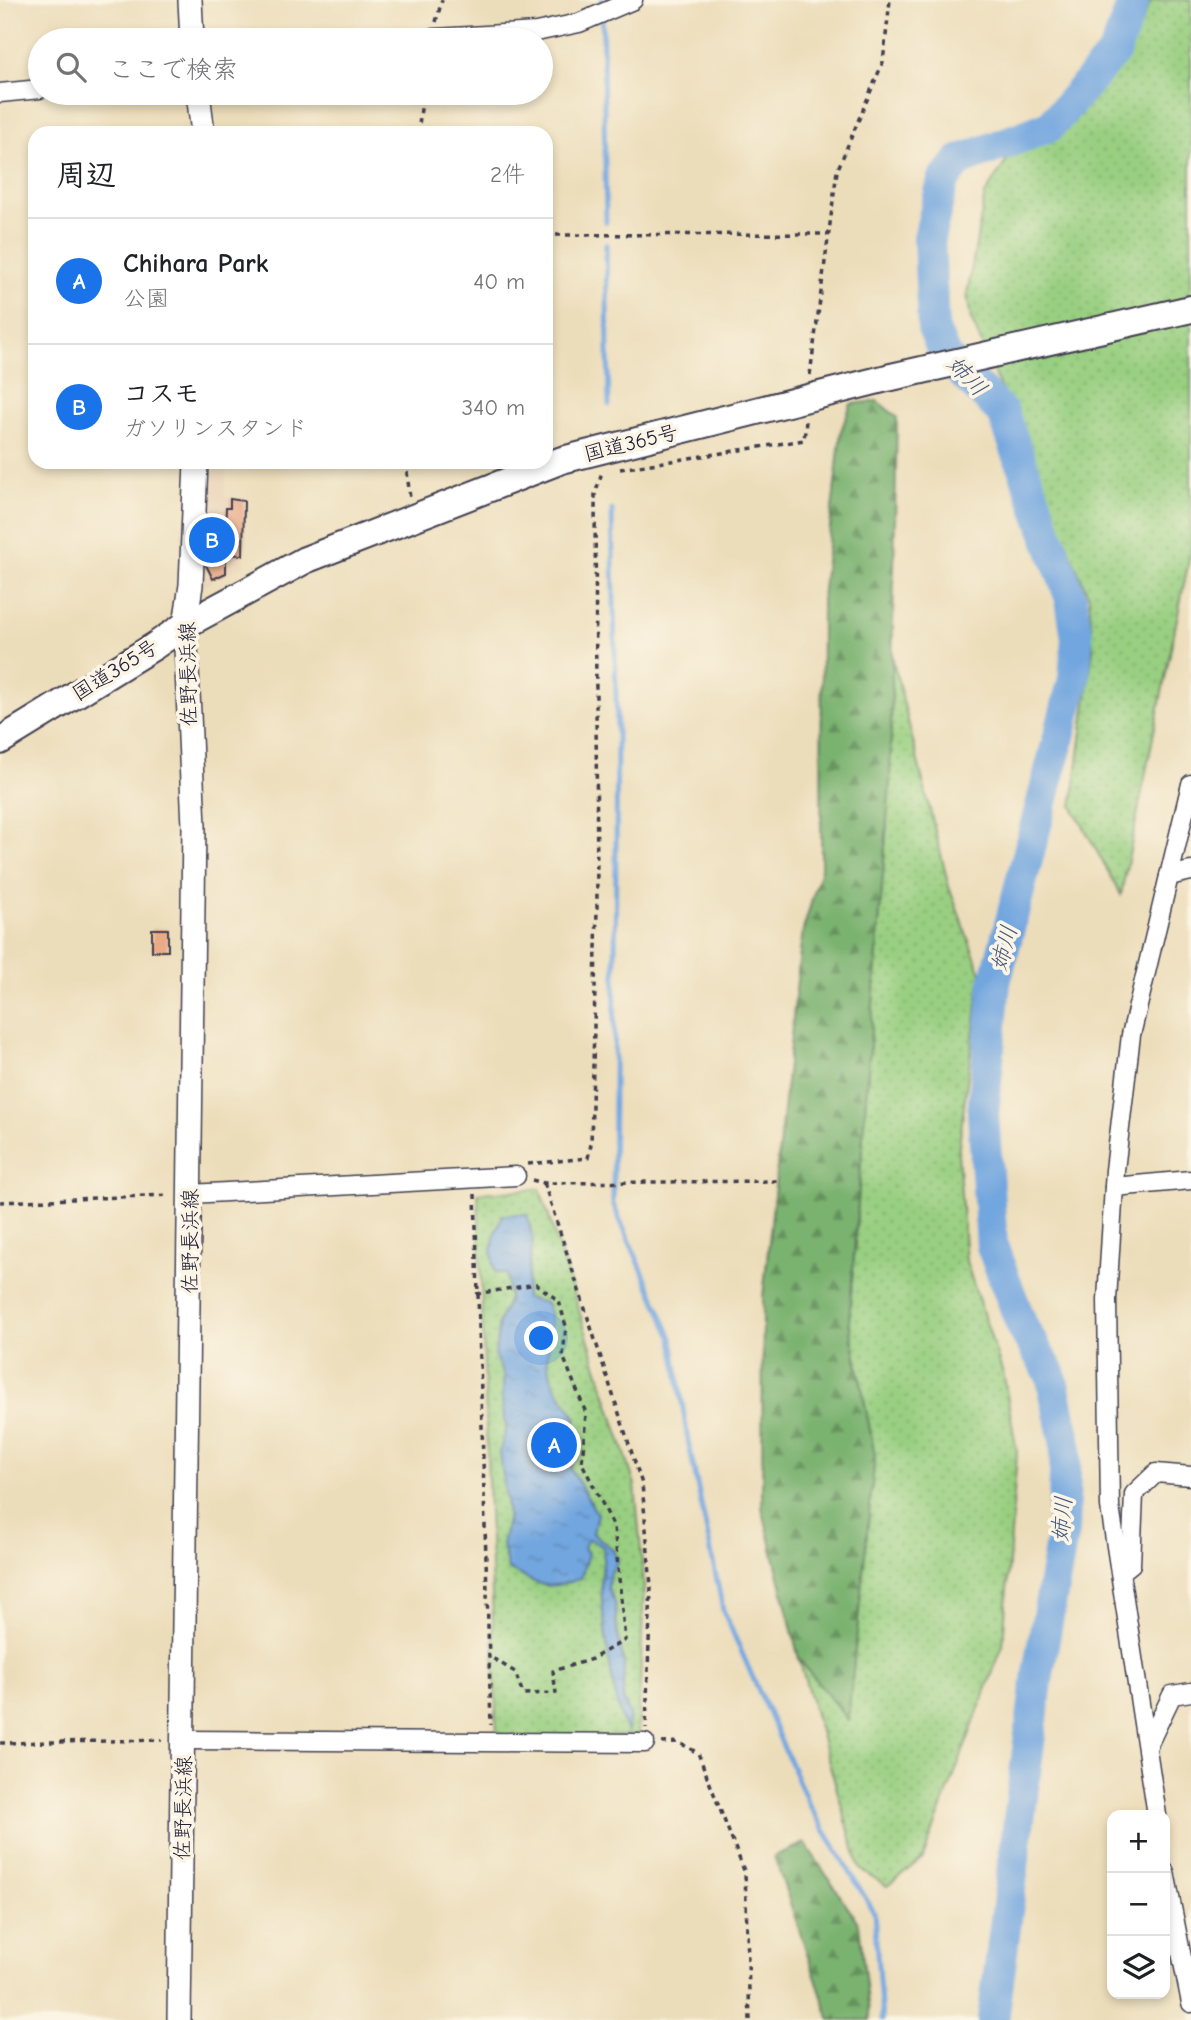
<!DOCTYPE html>
<html lang="ja">
<meta charset="utf-8">
<style>
:root{--surface:#fff;--page:#f2f2f2;--text:#202124;--muted:#757577;--line:#e0e0e0;--accent:#1a73e8}
body{margin:0;font-family:"Comic Neue","Klee One",sans-serif;background:var(--page);color:var(--text)}
.controls{position:absolute;right:21px;bottom:21px;display:grid;overflow:hidden;border-radius:14px;box-shadow:0 4px 10px #0003}
.controls button{width:63px;height:63px;display:grid;place-items:center;padding:0;border:0;border-bottom:2px solid var(--line);background:var(--surface);color:var(--text);font:35px sans-serif}
.you{position:absolute;left:542px;top:1339px;width:24px;height:24px;margin:-18px;border:5px solid #fff;border-radius:50%;background:#1a73e8;box-shadow:0 0 0 10px #1a73e833}
.badge{display:grid;place-items:center;width:46px;height:46px;border-radius:50%;background:var(--accent);color:#fff;font-size:23px;font-weight:700}
.pin{position:absolute;translate:-50% -50%;border:4px solid #fff;box-shadow:0 2px 7px #0006}
.list{margin:0;padding:0;list-style:none}
h2{display:flex;justify-content:space-between;align-items:center;height:91px;margin:0;padding:0 28px;font-size:30px}
h2 small{font-size:23px;font-weight:400;color:var(--muted)}
.list li{display:grid;grid-template-columns:46px 1fr auto;gap:21px;align-items:center;box-sizing:border-box;height:126px;padding:0 28px;border-top:2px solid var(--line)}
.list b{display:block;font-size:26px;white-space:nowrap}
.list p{margin:0;font-size:23px;white-space:nowrap;color:var(--muted)}
.list em{font-size:23px;font-style:normal;color:var(--muted)}
.icon{flex:none;width:38px;height:38px;fill:none;stroke:currentColor;stroke-width:2;stroke-linecap:round;stroke-linejoin:round}
.map{position:relative;flex:none;width:1191px;height:2020px;overflow:hidden}
.search{position:absolute;background:var(--surface);box-shadow:0 4px 10px #0003;left:28px;top:28px;width:525px;height:77px;display:flex;align-items:center;gap:18px;box-sizing:border-box;padding:0 24px;border-radius:38px;color:var(--muted);font-size:26px}
.panel{position:absolute;background:var(--surface);box-shadow:0 4px 10px #0003;left:28px;top:126px;width:525px;height:343px;border-radius:21px}
.map>svg:first-child{display:block}
.built{fill:#e9d3b7}
.grass{fill:url(#grass-dots);stroke:#5e785e;stroke-width:2}
.forest{fill:url(#forest-firs);stroke:#4e6a55;stroke-width:2}
.water{fill:url(#water-ripples);stroke:#4a648d;stroke-width:2}
.lines{fill:none;stroke-linecap:round;stroke-linejoin:round}
.stream{stroke:#72a6df;stroke-width:5}
.river{stroke:#72a6df;stroke-width:32}
.building{fill:#eaaa88}
.minor-casing{stroke:#403e4e;stroke-width:21}
.major-casing{stroke:#403e4e;stroke-width:26}
.highway-casing{stroke:#403e4e;stroke-width:30}
.path{stroke:#403e4e;stroke-width:3.5;stroke-dasharray:5 5;stroke-linecap:butt}
.minor{stroke:#fff;stroke-width:18}
.major{stroke:#fff;stroke-width:23}
.highway{stroke:#fff;stroke-width:26}
.labels{text-anchor:middle;dominant-baseline:central;stroke-width:7;stroke-linejoin:round;paint-order:stroke}
.street-label{font-size:21px;fill:#22223b;stroke:#fcf5e5}
.water-label{font-size:23px;font-style:italic;fill:#42577d;stroke:#fcf5e5}
</style>
<div class="map">
<svg width="1191" height="2020" viewBox="0 0 1191 2020">
<defs>
<pattern id="grass-dots" width="8" height="8" patternUnits="userSpaceOnUse" patternTransform="scale(1.75)"><rect width="8" height="8" fill="#99cf81"/><path d="M2 2h.1M6 6h.1" fill="none" stroke="#84b170" stroke-width="1.8" stroke-linecap="round"/></pattern>
<pattern id="forest-firs" width="22" height="20" patternUnits="userSpaceOnUse" patternTransform="scale(1.75)"><rect width="22" height="20" fill="#7ab26f"/><path d="M5 1l3.5 6h-7zM16 11l3.5 6h-7z" fill="#64905c"/></pattern>
<pattern id="water-ripples" width="26" height="14" patternUnits="userSpaceOnUse" patternTransform="scale(1.75)"><rect width="26" height="14" fill="#72a6df"/><path d="M2 4q2-2 4 0t4 0M15 11q2-2 4 0t4 0" fill="none" stroke="#5d87b6"/></pattern>
</defs>
<rect width="100%" height="100%" fill="#fcf5e5"/>
<filter id="ink" filterUnits="userSpaceOnUse"><feTurbulence type="fractalNoise" baseFrequency=".0143" numOctaves="2"/><feDisplacementMap in="SourceGraphic" scale="14" xChannelSelector="R" yChannelSelector="G"/><feConvolveMatrix kernelMatrix="1 2 1 2 8 2 1 2 1" color-interpolation-filters="sRGB"/></filter>
<filter id="wash" filterUnits="userSpaceOnUse"><feTurbulence type="fractalNoise" baseFrequency=".00686" numOctaves="4" result="noise"/><feDisplacementMap in="SourceGraphic" scale="28" xChannelSelector="R" yChannelSelector="G"/><feGaussianBlur stdDeviation="1.57" result="paint"/><feColorMatrix in="noise" values="0 0 0 0 0 0 0 0 0 0 0 0 0 0 0 0 0 1.4 0 .05"/><feComposite in="paint" operator="in"/></filter>
<g filter="url(#wash)">
<rect width="100%" height="100%" fill="#ecddba"/>
<path class="built" d="M205,462H227L224,497L246,499L244,564L199,588Z"/>
<g class="grass">
<path d="M1151,0H1191V550L1121,895L1072,806L1093,650L1089,597L971,319L967,294L985,194L1014,149L1065,127L1133,42Z"/>
<path d="M892,656L949,887L981,973L958,1153L966,1261L1004,1377L1017,1452L1003,1645L923,1858L887,1886L860,1869L799,1659L847,1719L875,1456L849,1321L890,781Z"/>
<path d="M540,1189L635,1485L644,1584L638,1735L497,1739L478,1193Z"/>
</g>
<g class="forest">
<path d="M877,401L897,417L890,781L849,1321L875,1456L848,1720L799,1659L762,1507L763,1297L802,934L821,869L822,598L841,431L851,404Z"/>
<path d="M805,1843L859,1924L870,2020H830L774,1856Z"/>
</g>
<path class="water" d="M527,1214L533,1240L525,1298L546,1303L551,1317L547,1361L554,1385L576,1417L571,1469L597,1514L593,1533L612,1549L618,1560L609,1577L608,1588L615,1603L617,1630L624,1663L623,1699L630,1715L628,1731C613,1716 602,1609 601,1584C601,1571 605,1560 603,1547L589,1539L583,1547L588,1553L581,1578C547,1592 539,1585 508,1569L502,1545L508,1516L500,1452L506,1427L502,1402L504,1376L495,1356L499,1321L509,1299L507,1274L495,1272C489,1250 493,1235 503,1215Z"/>
<g class="lines">
<g class="stream">
<path d="M602,0L606,222"/>
<path d="M606,244L609,405"/>
<path d="M612,510L617,736L613,1204L672,1338L688,1440L723,1610L809,1805L874,1912L882,2020"/>
</g>
<path class="river" d="M993,2020L1038,1673L1063,1531L1066,1445L1051,1375L1023,1328L992,1246L983,1114L995,982L1074,679L1077,638L1071,599L1003,413L945,356L933,328L929,238L943,181L959,161L1050,126L1115,51L1134,0"/>
</g>
<g id="blocks">
<g class="building">
<path d="M230,499L244,501L243,555L226,554V573L213,579L206,565L207,530L225,531L226,508H230Z"/>
<rect x="152" y="929" width="16" height="22"/>
</g>
</g>
</g>
<g filter="url(#ink)">
<use href="#blocks" fill-opacity="0" stroke="#403e4e" stroke-width="2"/>
<g class="lines">
<defs>
<g id="minor">
<path d="M403,40L536,32L579,23L633,0"/>
<path d="M0,93L40,89"/>
<path d="M1169,876L1191,871"/>
<path d="M1114,1187L1191,1180"/>
<path d="M190,1194L516,1176"/>
<path d="M1121,1572L1131,1564L1134,1494L1156,1473L1191,1476"/>
<path d="M184,1740L645,1743"/>
<path d="M1148,1745L1172,1695L1191,1692"/>
<path d="M1157,1815L1110,1507L1107,1300L1115,1170L1131,1035L1191,784"/>
<path d="M1165,1872L1191,2003"/>
</g>
<g id="major">
<path d="M190,0L192,40"/>
<path d="M198,93L203,133"/>
<path d="M179,2020L194,826L185,625L191,585L196,462"/>
</g>
<path id="highway" d="M0,741L153,647L185,625L305,560L562,460L887,378L1191,309"/>
</defs>
<use href="#minor" class="minor-casing"/>
<use href="#major" class="major-casing"/>
<use href="#highway" class="highway-casing"/>
<g class="path">
<path d="M436,22L442,0"/>
<path d="M418,133L423,93"/>
<path d="M546,235L829,234"/>
<path d="M810,375L837,171L883,62L890,0"/>
<path d="M406,462L410,499"/>
<path d="M620,469L804,440L806,421"/>
<path d="M528,1164L588,1158L591,1144L597,909L595,494L602,472"/>
<path d="M532,1180L544,1183L778,1181"/>
<path d="M544,1183L642,1484L651,1586L646,1728"/>
<path d="M475,1194L491,1725"/>
<path d="M0,1202L169,1195"/>
<path d="M476,1294L536,1284L559,1301L566,1326L563,1356L586,1413L582,1463L614,1527L625,1640L592,1659L553,1671L556,1693L523,1694L515,1672L489,1656"/>
<path d="M0,1743L162,1740"/>
<path d="M662,1743L678,1742L698,1753L745,1873L750,2020"/>
</g>
<use href="#minor" class="minor"/>
<use href="#major" class="major"/>
<use href="#highway" class="highway"/>
</g>
</g>
<g class="labels">
<g class="street-label">
<text transform="translate(631 443) rotate(-14)">国道365号</text>
<text transform="translate(115 670) rotate(-32)">国道365号</text>
<text transform="translate(188 674) rotate(-91)">佐野長浜線</text>
<text transform="translate(190 1241) rotate(-90)">佐野長浜線</text>
<text transform="translate(183 1808) rotate(-89)">佐野長浜線</text>
</g>
<g class="water-label">
<text transform="translate(967 376) rotate(46)">姉川</text>
<text transform="translate(1004 948) rotate(-75)">姉川</text>
<text transform="translate(1062 1519) rotate(-85)">姉川</text>
</g>
</g>
</svg>
<div class="controls">
<button>+</button>
<button>−</button>
<button><svg class="icon" aria-label="layers" viewBox="0 0 24 24"><path d="M12 4l9 5-9 5-9-5zM3 14l9 5 9-5"/></svg></button>
</div>
<div class="you"></div>
<div class="pin badge" style="left:554px;top:1445px">A</div>
<div class="pin badge" style="left:212px;top:540px">B</div>
<div class="search"><svg class="icon" aria-label="search" viewBox="0 0 24 24"><circle cx="10" cy="10" r="6"/><path d="M15 15l6 6"/></svg>ここで検索</div>
<section class="panel">
<h2>周辺<small>2件</small></h2>
<ul class="list">
<li><span class="badge">A</span><div><b>Chihara Park</b><p>公園</p></div><em>40 m</em></li>
<li><span class="badge">B</span><div><b>コスモ</b><p>ガソリンスタンド</p></div><em>340 m</em></li>
</ul>
</section>
</div>
